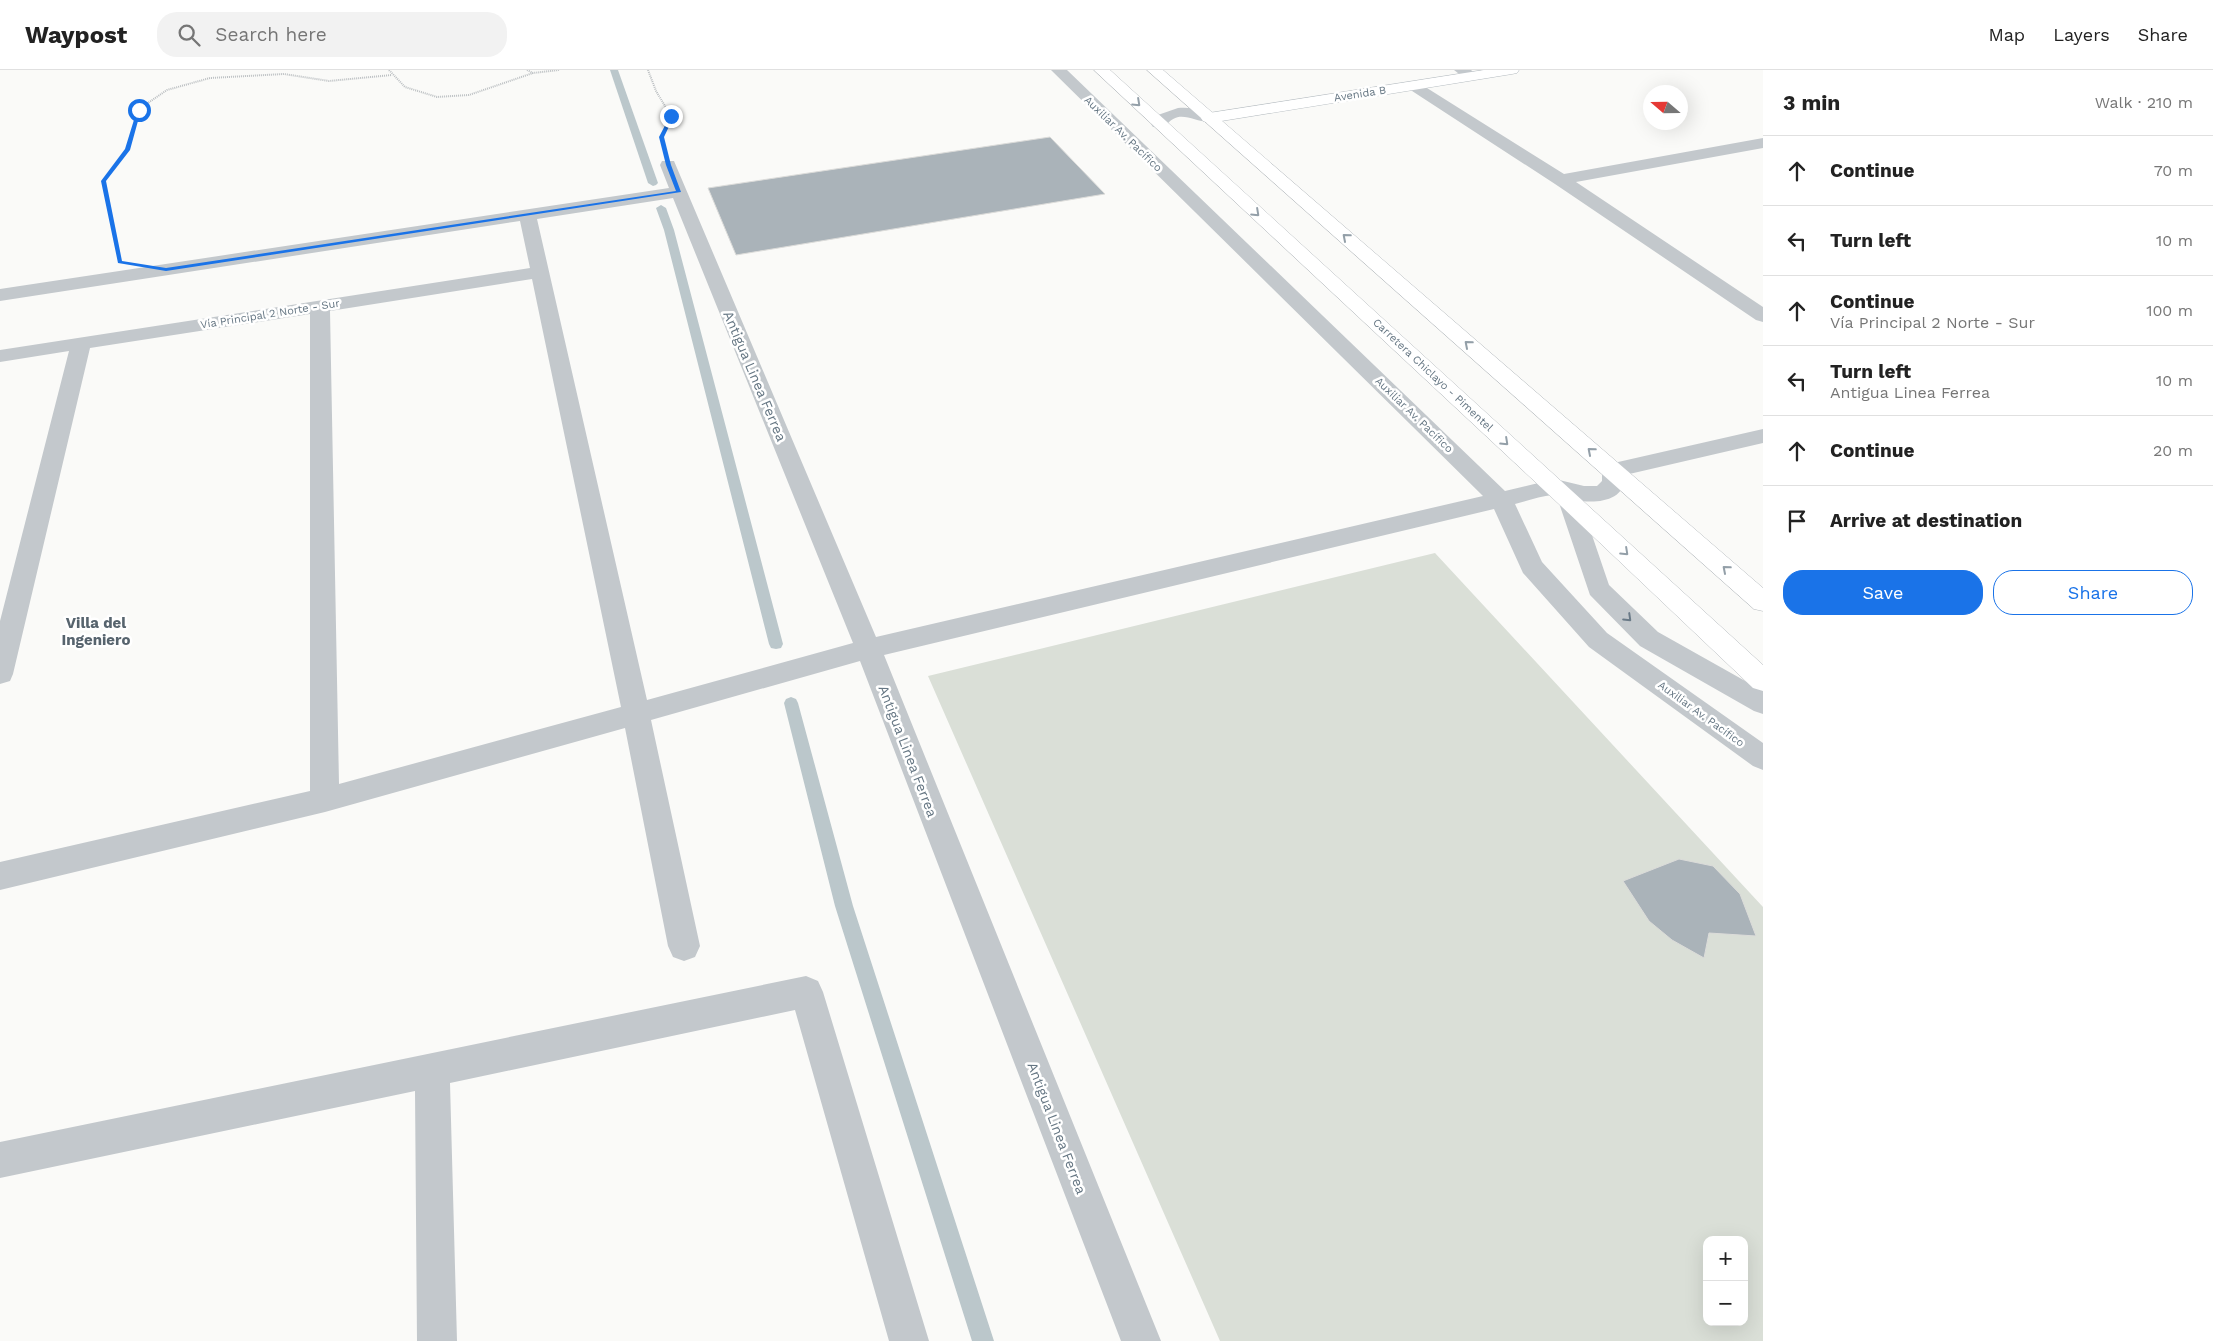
<!DOCTYPE html>
<meta charset="utf-8">
<style>
:root{--surface:#fff;--page:#f2f2f2;--text:#222;--muted:#767676;--line:#e0e0e0;--accent:#1a73e8}
body{margin:0;font-family:"Work Sans",sans-serif;background:var(--page);color:var(--text)}
.controls{position:absolute;right:15px;bottom:15px;display:grid;overflow:hidden;border-radius:10px;box-shadow:0 5px 20px #0002}
.controls button{width:45px;height:45px;display:grid;place-items:center;padding:0;border:0;border-bottom:1px solid var(--line);background:var(--surface);color:var(--text);font:25px sans-serif}
.compass{position:absolute;left:1643px;top:15px;width:45px;height:45px;border-radius:50%;background:var(--surface);box-shadow:0 5px 20px #0002;rotate:290deg}
.stop{position:absolute;width:15px;height:15px;margin:-11px;border:4px solid #1a73e8;border-radius:50%;background:#fff}
.stop.end{background:#1a73e8;border-color:#fff;box-shadow:0 1px 5px #0008}
.list{margin:0;padding:0;list-style:none}
h2{display:flex;justify-content:space-between;align-items:center;height:65px;margin:0;padding:0 20px;font-size:21px}
h2 small{font-size:16px;font-weight:400;color:var(--muted)}
.list li{display:grid;grid-template-columns:32px 1fr auto;gap:15px;align-items:center;box-sizing:border-box;height:70px;padding:0 20px;border-top:1px solid var(--line)}
.list b{display:block;font-size:19px;white-space:nowrap}
.list p{margin:0;font-size:16px;white-space:nowrap;color:var(--muted)}
.list em{font-size:16px;font-style:normal;color:var(--muted)}
.actions{display:flex;gap:10px;padding:15px 20px}
.actions a{flex:1;padding:11px 0;border:1px solid var(--accent);border-radius:20px;text-align:center;font-size:18px;color:var(--accent)}
.actions .main{background:var(--accent);color:#fff}
.icon{flex:none;width:28px;height:28px;fill:none;stroke:currentColor;stroke-width:2;stroke-linecap:round;stroke-linejoin:round}
.map{position:relative;flex:none;width:1763px;height:1271px;overflow:hidden}
header{display:flex;align-items:center;gap:30px;box-sizing:border-box;height:70px;padding:0 25px;background:var(--surface);border-bottom:1px solid var(--line)}
header strong{font-size:24px}
nav{display:flex;gap:28px;margin-inline-start:auto;font-size:18px}
.search{width:350px;height:45px;background:var(--page);display:flex;align-items:center;gap:12px;box-sizing:border-box;padding:0 18px;border-radius:20px;color:var(--muted);font-size:19px}
main{display:flex}
aside{flex:1;background:var(--surface)}
.map>svg:first-child{display:block}
.green{fill:#dadfd7;fill-rule:evenodd}
.lines{fill:none;stroke-linecap:round;stroke-linejoin:round}
.stream{fill:#bbc7cb;fill-rule:evenodd}
.building{fill:#aab3b9;stroke:#dcdcda}
.secondary-casing{stroke:#b3babf;stroke-width:1}
.primary-casing{stroke:#b5babe;stroke-width:1}
.path{stroke:#bbbfc2;stroke-width:2;stroke-dasharray:1 1;stroke-linecap:butt}
.lane{fill:#c3c8cc;fill-rule:evenodd}
.street{fill:#c3c8cc;fill-rule:evenodd}
.secondary{fill:#fff;fill-rule:evenodd}
.primary{fill:#fff;fill-rule:evenodd}
.oneway{stroke:#939fa8}
.oneway2{stroke:#6a7a87}
.route{fill:#1a73e8}
.labels{text-anchor:middle;dominant-baseline:central;stroke-width:5;stroke-linejoin:round;paint-order:stroke}
.far-street-label{font-size:11px;fill:#657683;stroke:#fff}
.street-label{font-size:14px;fill:#657683;stroke:#fff}
.neighbourhood-label{font-size:15px;font-weight:bold;fill:#57646e;stroke:#fff}
</style>
<header>
<strong>Waypost</strong>
<div class="search"><svg class="icon" aria-label="search" viewBox="0 0 24 24"><circle cx="10" cy="10" r="6"/><path d="M15 15l6 6"/></svg>Search here</div>
<nav><a>Map</a><a>Layers</a><a>Share</a></nav>
</header>
<main>
<div class="map">
<svg width="1763" height="1271" viewBox="0 0 1763 1271">
<rect width="100%" height="100%" fill="#fafaf8"/>
<path class="green" d="M1435,483L1763,837V1271H1220L928,606ZM1707,1170H1744V1252H1707Z"/>
<g class="lines">
<g class="stream">
<path d="M610,0H618L658,113L656,115L653,116L648,113Z"/>
<path d="M661,135L666,138L674,160L783,574L781,578L776,579L771,578L769,574L664,160L656,138Z"/>
<path d="M791,627L796,629L798,633L853,836L994,1271H972L835,836L784,633L786,629Z"/>
</g>
</g>
<g class="building">
<path d="M1050,67L1105,124L736,185L708,118Z"/>
<path d="M1679,789L1713,796L1740,824L1756,866L1709,863L1704,888L1672,870L1649,851L1623,811Z"/>
</g>
<g class="lines">
<defs>
<path id="secondary" d="M1484,0H1519L1517,3L1512,4L1209,53L1203,51L1201,48L1203,45L1209,43Z"/>
<g id="primary">
<path d="M1094,0H1110L1763,595V621L1753,618L1561,436Z"/>
<path d="M1147,0H1163L1763,518V541L1754,539Z"/>
</g>
</defs>
<use href="#secondary" class="secondary-casing"/>
<use href="#primary" class="primary-casing"/>
<g class="path">
<path d="M389,0L405,17L437,27L469,25L533,3"/>
<path d="M527,0L533,3L559,0"/>
<path d="M648,0L656,21L671,46L662,65"/>
<path d="M116,176L103,111L128,80L139,39L167,20L210,8L284,4L329,11L392,5"/>
</g>
<path class="lane" d="M1569,423L1577,425L1580,430L1609,515L1658,562L1763,621V644L1754,641L1640,576L1590,525L1558,430L1561,425Z"/>
<g class="street">
<path d="M1051,0H1067L1505,421L1555,409L1584,416H1597L1602,411V400L1605,395L1763,359V373L1625,405C1626,432 1595,434 1575,430C1568,429 1560,425 1553,425C1540,426 1527,431 1515,434L1542,492L1607,563L1763,673V700L1753,696L1589,577L1523,503L1494,439L884,585L1161,1271H1121L860,591L651,650L700,876L695,887L684,891L673,887L668,876L625,658L325,742L0,820V792L310,721V244L90,278L13,604L10,611L0,614V551L69,281L0,292V280L530,198L520,151L0,231V219L669,118L660,95L662,91H674L876,567L1483,426ZM673,128L853,573L647,630L537,149ZM532,209L621,637L339,714L330,241Z"/>
<path d="M1454,0H1471L1479,7L1477,10H1467Z"/>
<path d="M1414,11L1419,13L1564,104L1763,68V78L1576,112L1763,237V252L1756,250L1555,114L1409,19L1406,16L1409,13Z"/>
<path d="M1178,38C1189,37 1210,39 1217,48L1215,51C1196,56 1180,35 1165,57H1153L1151,54L1155,46Z"/>
<path d="M806,906L818,911L823,922L929,1271H889L795,940L450,1013L457,1271H417L415,1021L0,1108V1072Z"/>
</g>
<use href="#secondary" class="secondary"/>
<use href="#primary" class="primary"/>
</g>
<defs><path id="oneway-chevron" d="M-2-3.5L2.5 0L-2 3.5" fill="none" stroke-width="1.6" stroke-linecap="round" stroke-linejoin="round" transform="scale(1.25)"/></defs>
<g class="oneway">
<use href="#oneway-chevron" transform="translate(1137 33) rotate(43)"/>
<use href="#oneway-chevron" transform="translate(1256 143) rotate(43)"/>
<use href="#oneway-chevron" transform="translate(1346 167) rotate(-139)"/>
<use href="#oneway-chevron" transform="translate(1468 274) rotate(-139)"/>
<use href="#oneway-chevron" transform="translate(1505 372) rotate(43)"/>
<use href="#oneway-chevron" transform="translate(1591 381) rotate(-139)"/>
<use href="#oneway-chevron" transform="translate(1625 482) rotate(43)"/>
<use href="#oneway-chevron" transform="translate(1726 499) rotate(-139)"/>
</g>
<use class="oneway2" href="#oneway-chevron" transform="translate(1628 548) rotate(44)"/>
<path class="route" d="M139,38L141,40L130,80L106,111L122,191L166,198L676,121L666,95L659,67L671,44L674,46L664,67L671,95L681,122L166,201L118,193L101,111L125,79L137,40Z"/>
<g class="labels">
<g class="far-street-label">
<text transform="translate(1360 24) rotate(-9)">Avenida B</text>
<text transform="translate(1123 64) rotate(44)">Auxiliar Av. Pacífico</text>
<text transform="translate(270 244) rotate(-9)">Vía Principal 2 Norte - Sur</text>
<text transform="translate(1433 305) rotate(43)">Carretera Chiclayo - Pimentel</text>
<text transform="translate(1414 345) rotate(44)">Auxiliar Av. Pacífico</text>
<text transform="translate(1701 644) rotate(36)">Auxiliar Av. Pacífico</text>
</g>
<g class="street-label">
<text transform="translate(755 306) rotate(67)">Antigua Linea Ferrea</text>
<text transform="translate(908 681) rotate(69)">Antigua Linea Ferrea</text>
<text transform="translate(1057 1058) rotate(69)">Antigua Linea Ferrea</text>
</g>
<g class="neighbourhood-label">
<text x="96" y="553">Villa del<tspan x="96" dy="17">Ingeniero</tspan></text>
</g>
</g>
</svg>
<div class="controls">
<button>+</button>
<button>−</button>
</div>
<svg class="compass" viewBox="-18 -18 36 36"><path d="M0-13l5 13h-10z" fill="#e53935"/><path d="M0 13l5-13h-10z" fill="#767676"/></svg>
<div class="stop" style="left:139px;top:40px"></div>
<div class="stop end" style="left:671px;top:46px"></div>
</div>
<aside>
<h2>3 min<small>Walk · 210 m</small></h2>
<ul class="list">
<li><svg class="icon" aria-label="ahead" viewBox="0 0 24 24"><path d="M12 20V5M6 11l6-6 6 6"/></svg><div><b>Continue</b></div><em>70 m</em></li>
<li><svg class="icon" aria-label="left" viewBox="0 0 24 24"><path d="M17 20v-9H6M10 6l-5 5 5 5"/></svg><div><b>Turn left</b></div><em>10 m</em></li>
<li><svg class="icon" aria-label="ahead" viewBox="0 0 24 24"><path d="M12 20V5M6 11l6-6 6 6"/></svg><div><b>Continue</b><p>Vía Principal 2 Norte - Sur</p></div><em>100 m</em></li>
<li><svg class="icon" aria-label="left" viewBox="0 0 24 24"><path d="M17 20v-9H6M10 6l-5 5 5 5"/></svg><div><b>Turn left</b><p>Antigua Linea Ferrea</p></div><em>10 m</em></li>
<li><svg class="icon" aria-label="ahead" viewBox="0 0 24 24"><path d="M12 20V5M6 11l6-6 6 6"/></svg><div><b>Continue</b></div><em>20 m</em></li>
<li><svg class="icon" aria-label="arrive" viewBox="0 0 24 24"><path d="M6 21V4h12l-3 4 3 4H6"/></svg><div><b>Arrive at destination</b></div></li>
</ul>
<div class="actions"><a class="main">Save</a><a>Share</a></div>
</aside>
</main>
